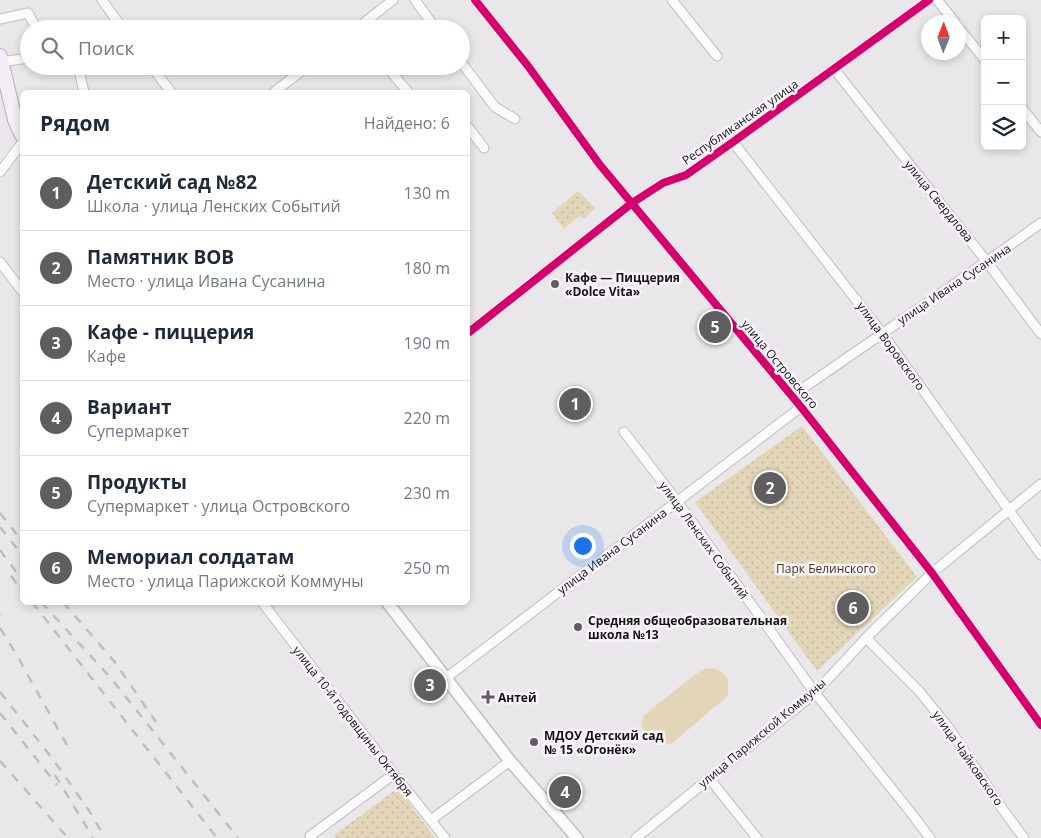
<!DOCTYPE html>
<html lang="ru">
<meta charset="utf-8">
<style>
:root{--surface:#fff;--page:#f2f2f3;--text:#1f2937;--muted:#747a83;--line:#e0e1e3;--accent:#5f5d5f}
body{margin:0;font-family:"Open Sans",sans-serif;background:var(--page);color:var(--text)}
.controls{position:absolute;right:15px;top:15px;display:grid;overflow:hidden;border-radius:8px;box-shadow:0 2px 8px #0003}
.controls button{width:45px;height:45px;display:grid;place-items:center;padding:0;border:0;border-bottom:1px solid var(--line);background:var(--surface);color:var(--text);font:25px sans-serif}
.compass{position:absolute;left:921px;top:15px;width:45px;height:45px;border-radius:50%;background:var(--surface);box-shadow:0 2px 8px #0003;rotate:1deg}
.you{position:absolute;left:582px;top:545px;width:18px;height:18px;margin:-12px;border:4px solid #fff;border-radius:50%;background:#1a73e8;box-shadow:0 0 0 8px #1a73e833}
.badge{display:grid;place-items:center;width:32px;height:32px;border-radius:50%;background:var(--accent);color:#fff;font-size:16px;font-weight:700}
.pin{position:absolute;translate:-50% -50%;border:2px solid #fff;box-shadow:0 1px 5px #0006}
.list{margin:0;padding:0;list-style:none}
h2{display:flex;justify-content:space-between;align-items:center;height:65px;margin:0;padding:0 20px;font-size:21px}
h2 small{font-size:16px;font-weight:400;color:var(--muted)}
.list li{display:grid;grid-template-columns:32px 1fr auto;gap:15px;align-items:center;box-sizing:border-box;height:75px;padding:0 20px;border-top:1px solid var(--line)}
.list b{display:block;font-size:19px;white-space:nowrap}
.list p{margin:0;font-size:16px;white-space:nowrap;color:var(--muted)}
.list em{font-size:16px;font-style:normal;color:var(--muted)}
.icon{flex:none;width:28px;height:28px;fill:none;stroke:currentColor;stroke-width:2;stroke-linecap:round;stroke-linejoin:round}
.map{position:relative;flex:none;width:1041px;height:838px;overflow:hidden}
.search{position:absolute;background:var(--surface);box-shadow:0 2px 8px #0003;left:20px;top:20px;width:450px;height:55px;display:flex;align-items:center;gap:12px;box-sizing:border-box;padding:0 18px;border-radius:28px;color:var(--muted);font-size:19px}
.panel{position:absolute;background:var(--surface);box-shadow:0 2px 8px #0003;left:20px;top:90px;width:450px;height:515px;border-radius:8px}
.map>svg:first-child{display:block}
.park{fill:url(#park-dots)}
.garden{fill:#e3d6b8}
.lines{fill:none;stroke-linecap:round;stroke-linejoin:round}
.minor-casing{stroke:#c0bec1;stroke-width:11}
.tertiary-casing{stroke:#c0bec1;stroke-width:14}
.primary-casing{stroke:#b9afbc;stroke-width:16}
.minor{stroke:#fcfbfc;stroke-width:9}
.tertiary{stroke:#fcfbfc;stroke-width:11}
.primary{stroke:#f3eef5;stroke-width:14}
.rail{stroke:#bebdbf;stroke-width:2.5;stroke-dasharray:9 9;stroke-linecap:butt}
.cycleway-casing{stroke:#f7f3f8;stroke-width:11}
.cycleway{stroke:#d6006c;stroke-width:8}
.poi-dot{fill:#5f5d5f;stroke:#f7f3f8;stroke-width:2}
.labels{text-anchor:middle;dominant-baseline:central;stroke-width:5;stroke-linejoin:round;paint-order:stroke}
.street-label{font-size:12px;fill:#141314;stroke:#f7f3f8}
.poi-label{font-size:12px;font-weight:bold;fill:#141314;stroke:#f7f3f8;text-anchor:start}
.park-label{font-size:12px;fill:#433819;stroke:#f7f3f8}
</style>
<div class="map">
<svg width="1041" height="838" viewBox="0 0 1041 838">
<defs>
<pattern id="park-dots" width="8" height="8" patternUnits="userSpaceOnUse" patternTransform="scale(1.25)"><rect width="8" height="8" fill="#e3d6b8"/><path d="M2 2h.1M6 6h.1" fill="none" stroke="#c2b79d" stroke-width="1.8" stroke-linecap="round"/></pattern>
</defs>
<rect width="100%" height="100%" fill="#e9e7ea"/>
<g class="park">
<path d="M578,191L595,208L584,219L579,216L564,229L552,213Z"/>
<path d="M802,426L917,577L817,671L695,502Z"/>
<path d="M398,788L435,838H336L334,835Z"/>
</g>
<path class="garden" d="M712,668C729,673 729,681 728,696L671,744C653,746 647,740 641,723L644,715L697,673L704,669Z"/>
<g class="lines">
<defs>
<g id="minor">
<path d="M102,0L123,29"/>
<path d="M415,0L436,29"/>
<path d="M475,0L528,66L600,165L801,407L932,573L1041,725"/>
<path d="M672,0L717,56"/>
<path d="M937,0L955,22"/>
<path d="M0,19L28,13L35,26"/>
<path d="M958,27L985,60"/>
<path d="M356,29L393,0"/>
<path d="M1,62L29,58"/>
<path d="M461,62L495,107L515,119"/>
<path d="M78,66L84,92"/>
<path d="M151,66L171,92"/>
<path d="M386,66L408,92"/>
<path d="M834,69L987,262L1041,334"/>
<path d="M274,92L308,66"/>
<path d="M1022,108L1041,132"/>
<path d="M468,127L484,148"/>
<path d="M733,142L882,333L1041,555"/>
<path d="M0,172L22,143"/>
<path d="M0,262L22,291"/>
<path d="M468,333L632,203L663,183L686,175L733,142L929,0"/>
<path d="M792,396C875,338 959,282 1041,223"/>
<path d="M624,432L677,501L815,693L912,814L930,838"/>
<path d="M262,602L394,774L445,838"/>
<path d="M866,638L919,691L949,728L1001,807L1024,838"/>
<path d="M446,678L801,407"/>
<path d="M709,778L757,838"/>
<path d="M431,820L510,761"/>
<path d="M312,838L310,836L394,774"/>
<path d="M636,838L815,693L866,638L932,573L1041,484"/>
</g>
<path id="tertiary" d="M387,602L510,761L577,838"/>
<path id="primary" d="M0,56L15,120L22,135"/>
</defs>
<use href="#minor" class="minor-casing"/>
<use href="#tertiary" class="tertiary-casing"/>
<use href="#primary" class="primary-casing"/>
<use href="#minor" class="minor"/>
<use href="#tertiary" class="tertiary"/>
<use href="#primary" class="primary"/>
<g class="rail">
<path d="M0,513L22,541"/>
<path d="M0,527L22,555"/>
<path d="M0,550L22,580"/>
<path d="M11,576L22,591"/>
<path d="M32,602L217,838"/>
<path d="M41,602L110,677L238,838"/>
<path d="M63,602L114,661L156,722"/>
<path d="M0,614V615"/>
<path d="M0,628L15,652L68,747"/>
<path d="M0,692L52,758L90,812L105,838"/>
<path d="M0,713L57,785"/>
<path d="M0,761L68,838"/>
<path d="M55,775L93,838"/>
</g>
<defs>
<g id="cycleway">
<path d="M475,0L528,66L600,165L801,407L932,573L1041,725"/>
<path d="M468,333L632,203L663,183L686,175L733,142L929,0"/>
</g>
</defs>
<use href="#cycleway" class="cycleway-casing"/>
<use href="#cycleway" class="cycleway"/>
</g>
<g class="poi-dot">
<circle cx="555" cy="284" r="5"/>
<circle cx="578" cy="627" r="5"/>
<path d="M485.5 689.5h5v5h5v5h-5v5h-5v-5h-5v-5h5z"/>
<circle cx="534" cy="742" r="5"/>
</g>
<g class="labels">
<g class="street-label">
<text transform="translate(740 122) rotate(-35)">Республиканская улица</text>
<text transform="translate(939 201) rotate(51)">улица Свердлова</text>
<text transform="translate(954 284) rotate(-34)">улица Ивана Сусанина</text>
<text transform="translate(891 346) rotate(54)">улица Воровского</text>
<text transform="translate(780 364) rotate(50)">улица Островского</text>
<text transform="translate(704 540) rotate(54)">улица Ленских Событий</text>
<text transform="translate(612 551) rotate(-37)">улица Ивана Сусанина</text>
<text transform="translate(353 721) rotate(52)">улица 10-й годовщины Октября</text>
<text transform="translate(762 733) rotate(-40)">улица Парижской Коммуны</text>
<text transform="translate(968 758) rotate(55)">улица Чайковского</text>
</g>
<g class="poi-label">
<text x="565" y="277">Кафе — Пиццерия<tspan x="565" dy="14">«Dolce Vita»</tspan></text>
<text x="588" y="620">Средняя общеобразовательная<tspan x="588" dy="14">школа №13</tspan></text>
<text x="498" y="697">Антей</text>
<text x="544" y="735">МДОУ Детский сад<tspan x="544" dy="14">№ 15 «Огонёк»</tspan></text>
</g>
<g class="park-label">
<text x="826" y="568">Парк Белинского</text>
</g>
</g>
</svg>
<div class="controls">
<button>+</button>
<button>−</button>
<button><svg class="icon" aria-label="layers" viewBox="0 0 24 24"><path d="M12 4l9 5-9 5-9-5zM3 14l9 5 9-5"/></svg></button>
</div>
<svg class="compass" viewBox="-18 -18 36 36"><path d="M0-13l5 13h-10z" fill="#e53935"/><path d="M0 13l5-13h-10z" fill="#747a83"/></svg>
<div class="you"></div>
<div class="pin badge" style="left:575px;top:404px">1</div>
<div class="pin badge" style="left:770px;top:488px">2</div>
<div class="pin badge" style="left:430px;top:685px">3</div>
<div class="pin badge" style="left:565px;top:792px">4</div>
<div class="pin badge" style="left:715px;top:327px">5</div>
<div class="pin badge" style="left:853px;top:608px">6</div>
<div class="search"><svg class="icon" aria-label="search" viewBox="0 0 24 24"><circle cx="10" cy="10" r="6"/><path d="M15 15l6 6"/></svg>Поиск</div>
<section class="panel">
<h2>Рядом<small>Найдено: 6</small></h2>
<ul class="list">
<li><span class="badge">1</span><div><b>Детский сад №82</b><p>Школа · улица Ленских Событий</p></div><em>130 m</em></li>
<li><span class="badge">2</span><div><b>Памятник ВОВ</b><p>Место · улица Ивана Сусанина</p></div><em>180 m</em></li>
<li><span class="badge">3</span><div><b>Кафе - пиццерия</b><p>Кафе</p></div><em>190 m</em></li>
<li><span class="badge">4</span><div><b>Вариант</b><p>Супермаркет</p></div><em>220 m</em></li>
<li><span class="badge">5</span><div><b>Продукты</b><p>Супермаркет · улица Островского</p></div><em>230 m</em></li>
<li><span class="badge">6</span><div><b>Мемориал солдатам</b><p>Место · улица Парижской Коммуны</p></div><em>250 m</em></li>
</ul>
</section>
</div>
